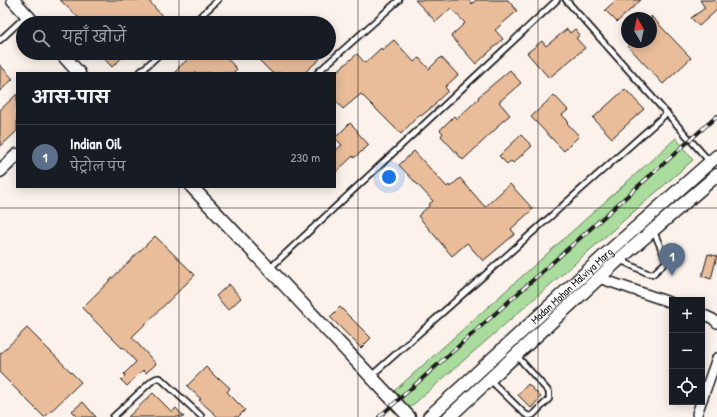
<!DOCTYPE html>
<html lang="hi">
<meta charset="utf-8">
<style>
:root{--surface:#171b24;--page:#20242c;--text:#f1f3f6;--muted:#9ea1a6;--line:#363941;--accent:#ea580c}
body{margin:0;font-family:"Patrick Hand","Playpen Sans Deva",sans-serif;background:var(--page);color:var(--text)}
.controls{position:absolute;right:12px;bottom:12px;display:grid;overflow:hidden;border-radius:0px;box-shadow:0 2px 10px #0003}
.controls button{width:36px;height:36px;display:grid;place-items:center;padding:0;border:0;border-bottom:1px solid var(--line);background:var(--surface);color:var(--text);font:20px sans-serif}
.compass{position:absolute;left:621px;top:12px;width:36px;height:36px;border-radius:50%;background:var(--surface);box-shadow:0 2px 10px #0003;rotate:351deg}
.you{position:absolute;left:389px;top:177px;width:14px;height:14px;margin:-10px;border:3px solid #fff;border-radius:50%;background:#1a73e8;box-shadow:0 0 0 6px #1a73e833}
.badge{display:grid;place-items:center;width:26px;height:26px;border-radius:50%;background:var(--accent);color:#fff;font-size:13px;font-weight:700}
.pin{position:absolute;translate:-50% -33px;filter:drop-shadow(0 1px 2px #0008)}
.pin::after{content:'';position:absolute;top:21px;width:14px;height:12px;background:inherit;clip-path:polygon(0 0,100% 0,50% 100%)}
.list{margin:0;padding:0;list-style:none}
h2{display:flex;justify-content:space-between;align-items:center;height:52px;margin:0;padding:0 16px;font-size:17px}
h2 small{font-size:13px;font-weight:400;color:var(--muted)}
.list li{display:grid;grid-template-columns:26px 1fr auto;gap:12px;align-items:center;box-sizing:border-box;height:64px;padding:0 16px;border-top:1px solid var(--line)}
.list b{display:block;font-size:15px;white-space:nowrap}
.list p{margin:0;font-size:13px;white-space:nowrap;color:var(--muted)}
.list em{font-size:13px;font-style:normal;color:var(--muted)}
.icon{flex:none;width:22px;height:22px;fill:none;stroke:currentColor;stroke-width:2;stroke-linecap:round;stroke-linejoin:round}
.map{position:relative;flex:none;width:717px;height:417px;overflow:hidden}
.search{position:absolute;background:var(--surface);box-shadow:0 2px 10px #0003;left:16px;top:16px;width:320px;height:44px;display:flex;align-items:center;gap:10px;box-sizing:border-box;padding:0 14px;border-radius:22px;color:var(--muted);font-size:15px}
.panel{position:absolute;background:var(--surface);box-shadow:0 2px 10px #0003;left:16px;top:72px;width:320px;height:116px;border-radius:0px}
.map>svg:first-child{display:block}
.green{fill:#a9dc9d;stroke:#627c5c}
.building{fill:#eabd9a;stroke:#1c1c1c}
.lines{fill:none;stroke-linecap:round;stroke-linejoin:round}
.lane-casing{stroke:#1c1c1c;stroke-width:8}
.street-casing{stroke:#1c1c1c;stroke-width:12}
.secondary-casing{stroke:#1c1c1c;stroke-width:15}
.lane{stroke:#fff;stroke-width:4.5}
.street{stroke:#fff;stroke-width:9}
.secondary{stroke:#fff;stroke-width:12}
.rail-casing{stroke:#1c1c1c;stroke-width:4}
.rail{stroke:#fff;stroke-width:2.5;stroke-dasharray:8;stroke-linecap:butt}
.grid{fill:none;stroke:#1c1c1c;stroke-width:1;stroke-opacity:0.55}
.labels{text-anchor:middle;dominant-baseline:central;stroke-width:3;stroke-linejoin:round;paint-order:stroke}
.street-label{font-size:11px;fill:#1c1c1c;stroke:#fff}
</style>
<div class="map">
<svg width="717" height="417" viewBox="0 0 717 417">
<rect width="100%" height="100%" fill="#fbf2eb"/>
<filter id="ink" filterUnits="userSpaceOnUse"><feTurbulence type="fractalNoise" baseFrequency=".025" numOctaves="2"/><feDisplacementMap in="SourceGraphic" scale="8" xChannelSelector="R" yChannelSelector="G"/><feConvolveMatrix kernelMatrix="1 2 1 2 8 2 1 2 1" color-interpolation-filters="sRGB"/></filter>
<g filter="url(#ink)">
<path class="green" d="M676,138L693,160L407,410L392,393Z"/>
<g class="building">
<path d="M60,0H148L164,18L159,23H84Z"/>
<path d="M415,0H469L472,4L476,0H508L517,11L495,30L503,39L476,64L451,36L465,23L451,8L436,22Z"/>
<path d="M616,0H641L617,22L605,10Z"/>
<path d="M700,0H714L717,3V10L699,26L691,18L705,8Z"/>
<path d="M651,16L691,58L663,84L627,45L630,42H651Z"/>
<path d="M567,29L570,33L575,29L580,35L576,38L585,48L549,78L527,53L542,41L546,46Z"/>
<path d="M394,40L414,62L419,58L429,69L441,57L458,75L445,87L448,91L435,103L436,104L421,116L420,114L401,134L361,94L343,109L335,100V73L357,54L365,63L381,48L382,50Z"/>
<path d="M99,53H127L112,67Z"/>
<path d="M195,53H222L237,69L233,73H174L179,68H178Z"/>
<path d="M252,53H315L320,59L304,73H272Z"/>
<path d="M0,65L13,79L0,91Z"/>
<path d="M510,70L521,83L499,102L510,115L497,126L498,127L463,160L441,136L443,133L440,130L454,116L457,119L479,98L478,97Z"/>
<path d="M625,89L644,109L612,138L593,118Z"/>
<path d="M17,94V131L0,147V110Z"/>
<path d="M554,95L568,110L562,115L568,121L567,123L579,136L564,151L531,117Z"/>
<path d="M350,123L358,131L357,132L369,145L354,158L353,156L335,173V151L342,145L335,138Z"/>
<path d="M521,135L532,146L513,163L511,161L507,164L499,156Z"/>
<path d="M414,151L447,187L449,185L450,187L460,178L485,207L510,184L533,209L511,229L515,234L483,261L467,243L452,256L418,216L430,205L429,204L433,201L399,165Z"/>
<path d="M155,236L195,275L132,337L156,364L146,373L143,370L127,386L121,380L125,376L124,374L136,362L123,347L122,348L82,308Z"/>
<path d="M708,254L717,256L711,279L702,276Z"/>
<path d="M229,284L241,298L228,310L216,296Z"/>
<path d="M340,307L371,338L361,348L330,317Z"/>
<path d="M27,328L81,382L45,417H44L0,373V354Z"/>
<path d="M206,367L218,379L219,378L230,388L227,392L245,410L238,417H218L199,400L201,399L187,386Z"/>
<path d="M528,384L541,397L531,408L518,395Z"/>
<path d="M153,393L172,412L176,408L184,417H128Z"/>
<path d="M83,402L96,417H78L72,411Z"/>
</g>
<g class="lines">
<defs>
<g id="lane">
<path d="M566,0L710,162"/>
<path d="M193,23L218,0"/>
<path d="M0,40L27,15"/>
<path d="M139,73L161,53"/>
<path d="M317,73L399,0"/>
<path d="M620,260L647,273L653,274L666,262V260L654,232"/>
<path d="M270,268L557,0"/>
<path d="M371,376L667,113"/>
<path d="M490,380L525,414L529,416L533,415L549,399V392L516,355"/>
<path d="M113,417L153,380L157,378H160L201,416"/>
</g>
<g id="street">
<path d="M599,278L672,303"/>
<path d="M702,314L713,319L717,323"/>
<path d="M702,400L717,358"/>
<path d="M697,414L701,402"/>
</g>
<g id="secondary">
<path d="M13,0L34,23"/>
<path d="M61,53L79,73"/>
<path d="M0,171L17,155"/>
<path d="M192,187L409,417"/>
<path id="s1" d="M429,417L605,255L717,156"/>
<path d="M449,417L615,263L717,175"/>
</g>
</defs>
<use href="#lane" class="lane-casing"/>
<use href="#street" class="street-casing"/>
<use href="#secondary" class="secondary-casing"/>
<use href="#lane" class="lane"/>
<use href="#street" class="street"/>
<use href="#secondary" class="secondary"/>
<defs>
<path id="rail" d="M379,417L717,116"/>
</defs>
<use href="#rail" class="rail-casing"/>
<use href="#rail" class="rail"/>
</g>
</g>
<path class="grid" d="M179,0V23M358,0V417M538,0V417M179,53V73M179,187V417M0,208H717"/>
<g class="labels">
<g class="street-label">
<text stroke="none"><textPath href="#s1" startOffset="194">Madan Mohan Malviya Marg</textPath></text>
</g>
</g>
</svg>
<div class="controls">
<button>+</button>
<button>−</button>
<button><svg class="icon" aria-label="locate" viewBox="0 0 24 24"><circle cx="12" cy="12" r="6"/><path d="M12 2v4M12 18v4M2 12h4M18 12h4"/></svg></button>
</div>
<svg class="compass" viewBox="-18 -18 36 36"><path d="M0-13l5 13h-10z" fill="#e53935"/><path d="M0 13l5-13h-10z" fill="#9ea1a6"/></svg>
<div class="you"></div>
<div class="pin badge" style="left:672px;top:276px;background:#5c6f8a">1</div>
<div class="search"><svg class="icon" aria-label="search" viewBox="0 0 24 24"><circle cx="10" cy="10" r="6"/><path d="M15 15l6 6"/></svg>यहाँ खोजें</div>
<section class="panel">
<h2>आस-पास<small></small></h2>
<ul class="list">
<li><span class="badge" style="background:#5c6f8a">1</span><div><b>Indian Oil</b><p>पेट्रोल पंप</p></div><em>230 m</em></li>
</ul>
</section>
</div>
